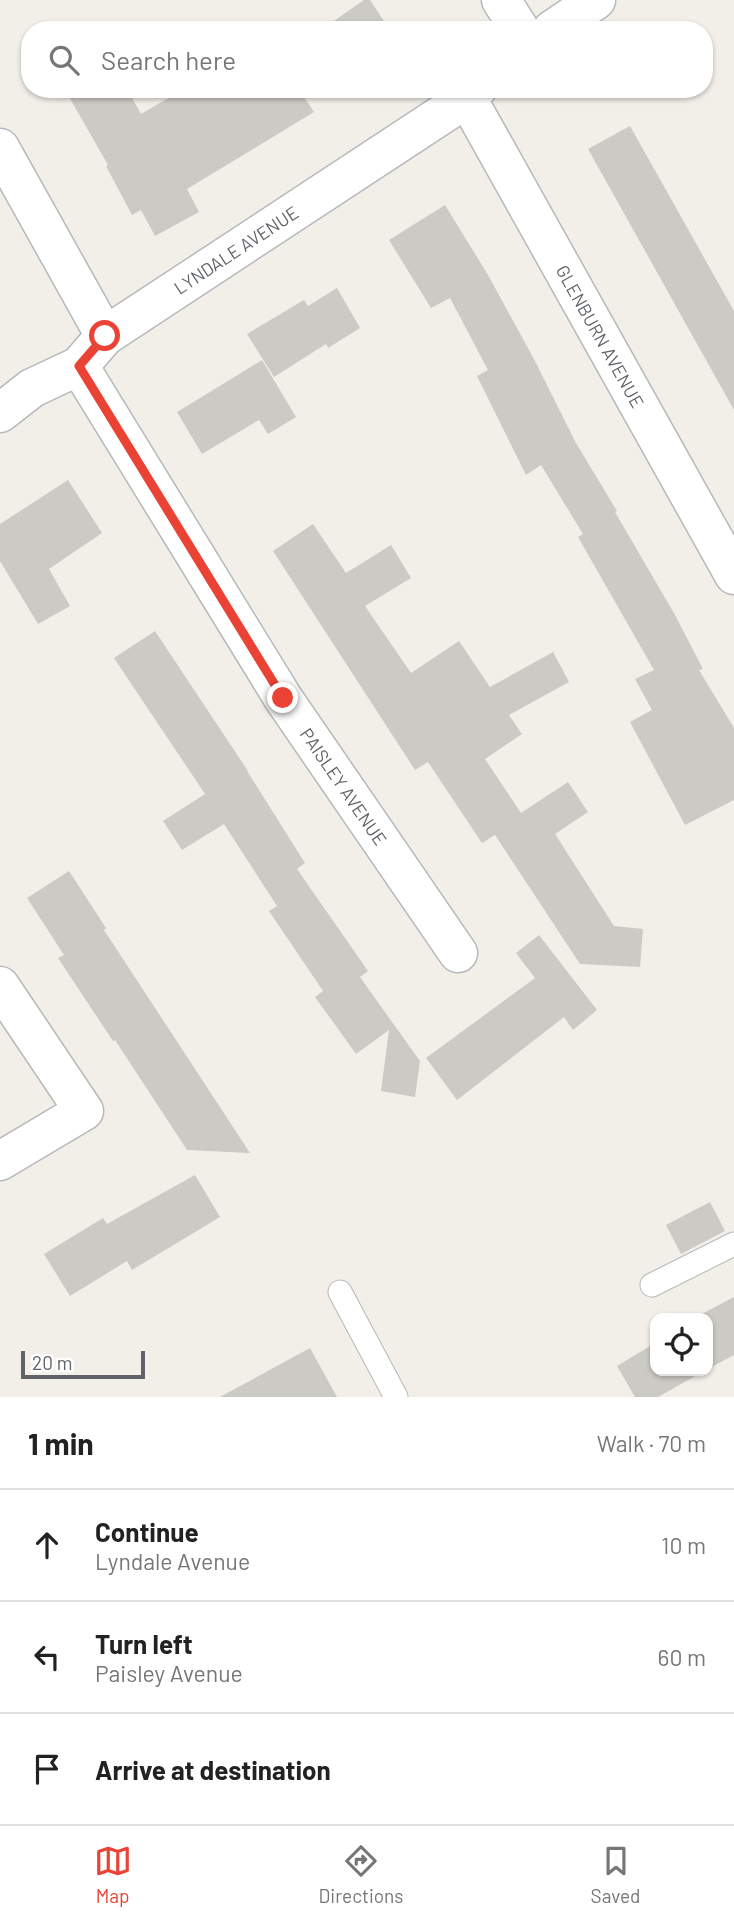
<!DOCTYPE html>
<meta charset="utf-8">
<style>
:root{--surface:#fff;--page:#f6f6f6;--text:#222;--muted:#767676;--line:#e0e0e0;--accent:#ea4335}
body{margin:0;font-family:Barlow,sans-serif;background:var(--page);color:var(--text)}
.controls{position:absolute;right:21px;bottom:21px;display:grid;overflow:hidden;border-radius:14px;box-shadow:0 2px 5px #0004}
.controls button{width:63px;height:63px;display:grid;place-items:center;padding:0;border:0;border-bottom:2px solid var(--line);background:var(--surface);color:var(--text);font:35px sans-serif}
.scale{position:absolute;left:21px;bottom:18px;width:124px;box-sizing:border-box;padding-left:7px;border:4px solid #5f6368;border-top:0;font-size:19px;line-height:24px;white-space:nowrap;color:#5f6368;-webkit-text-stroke:5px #fff;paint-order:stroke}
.stop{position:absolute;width:21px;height:21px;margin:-16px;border:5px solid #ea4335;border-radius:50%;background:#fff}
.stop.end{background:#ea4335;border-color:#fff;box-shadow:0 2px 7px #0008}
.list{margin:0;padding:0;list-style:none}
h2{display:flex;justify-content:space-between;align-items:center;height:91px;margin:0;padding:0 28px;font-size:30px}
h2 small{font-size:23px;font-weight:400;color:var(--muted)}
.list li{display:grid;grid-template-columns:46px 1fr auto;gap:21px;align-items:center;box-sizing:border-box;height:112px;padding:0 28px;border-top:2px solid var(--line)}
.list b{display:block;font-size:26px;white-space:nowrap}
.list p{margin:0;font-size:23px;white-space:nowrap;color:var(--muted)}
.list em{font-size:23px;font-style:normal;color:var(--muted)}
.icon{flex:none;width:38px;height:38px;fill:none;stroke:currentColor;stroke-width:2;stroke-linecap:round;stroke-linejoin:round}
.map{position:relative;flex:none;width:734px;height:1397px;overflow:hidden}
.search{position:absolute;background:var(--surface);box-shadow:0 2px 5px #0004;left:21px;right:21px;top:21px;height:77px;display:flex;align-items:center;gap:18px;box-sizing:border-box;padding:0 24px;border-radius:28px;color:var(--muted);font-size:26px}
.sheet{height:427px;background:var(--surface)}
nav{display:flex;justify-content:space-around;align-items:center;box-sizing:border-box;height:98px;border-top:2px solid var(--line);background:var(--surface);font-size:19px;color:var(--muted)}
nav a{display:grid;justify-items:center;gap:4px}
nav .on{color:var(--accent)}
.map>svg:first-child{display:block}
.building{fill:#cccac5}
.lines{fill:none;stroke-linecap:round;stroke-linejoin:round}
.lane-casing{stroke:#b5b8bc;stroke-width:25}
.street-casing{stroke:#b5b8bc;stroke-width:41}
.lane{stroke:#fff;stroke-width:23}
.street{stroke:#fff;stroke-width:38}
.route{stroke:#ea4335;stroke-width:9}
.labels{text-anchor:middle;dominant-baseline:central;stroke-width:5;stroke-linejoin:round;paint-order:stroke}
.street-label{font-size:18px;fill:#5f6368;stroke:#fff}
</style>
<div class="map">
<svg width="734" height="1397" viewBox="0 0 734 1397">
<rect width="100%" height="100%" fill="#f1efe8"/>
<g class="building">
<path d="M364,0H370L390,30H321Z"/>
<path d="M79,89H127L141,114L184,89H312L303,95L314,112L187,189L199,212L155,236L141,210L132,215L106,166L108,165L68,95Z"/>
<path d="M630,126L734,311V410L588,149Z"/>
<path d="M445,205L488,275L535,361L576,443L617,511L615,512L675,615L703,669L699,670L734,728V800L685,825L630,722L652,710L635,679L654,670L578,537L583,534L541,465L526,475L477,376L488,370L450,298L431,308L389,240Z"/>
<path d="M337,288L360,328L328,348L326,344L274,377L247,334L304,300L308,306Z"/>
<path d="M262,360L296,417L268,434L259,420L202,454L177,412Z"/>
<path d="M68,480L102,533L49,569L70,606L38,624L0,561V524Z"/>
<path d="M313,524L346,573L391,545L411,578L365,606L411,673L459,641L490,687L553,652L569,682L509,715L522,734L485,759L521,813L568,782L588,812L555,834L614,926L643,929L640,967L580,964L495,835L482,843L428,762L415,770L273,551Z"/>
<path d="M155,631L248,771H247L305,863L297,869L368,971L360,977L420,1061L415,1097L381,1091L389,1030L356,1054L315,997L323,991L269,911L277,906L224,824L182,850L163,821L205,794L114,658Z"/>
<path d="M69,871L106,928L104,930L250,1153L187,1150L115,1040L113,1041L58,958L64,955L27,898Z"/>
<path d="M539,935L597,1010L573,1030L564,1017L457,1100L426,1058L535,978L516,953Z"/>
<path d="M195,1175L220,1217L132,1270L127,1261L70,1296L44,1254L103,1218L107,1224Z"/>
<path d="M710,1202L725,1231L681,1254L666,1225Z"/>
<path d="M734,1297V1355L708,1369V1318H694Z"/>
<path d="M655,1343V1371H704L658,1397H635L617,1366Z"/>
<path d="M310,1348L337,1397H220Z"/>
</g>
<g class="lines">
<defs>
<g id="lane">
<path d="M652,1285L734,1244"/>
<path d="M340,1292L396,1397"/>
</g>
<g id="street">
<path d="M501,0L520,30"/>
<path d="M552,30L596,0"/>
<path id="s1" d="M467,98L734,575"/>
<path d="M0,148L105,336"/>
<path id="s2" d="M79,366L283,698L458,953"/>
<path id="s3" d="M0,413L32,388L79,366L105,336L467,98L477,89"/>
<path d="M0,986L84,1111L0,1161"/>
</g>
</defs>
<use href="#lane" class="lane-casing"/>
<use href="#street" class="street-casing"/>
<use href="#lane" class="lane"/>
<use href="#street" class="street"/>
</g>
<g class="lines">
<path class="route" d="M105,336L79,366L283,698"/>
</g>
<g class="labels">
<g class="street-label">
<text stroke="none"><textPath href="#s3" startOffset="289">LYNDALE AVENUE</textPath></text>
<text stroke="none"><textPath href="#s1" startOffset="273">GLENBURN AVENUE</textPath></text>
<text stroke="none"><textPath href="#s2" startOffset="497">PAISLEY AVENUE</textPath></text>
</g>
</g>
</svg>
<div class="controls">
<button><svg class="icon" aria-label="locate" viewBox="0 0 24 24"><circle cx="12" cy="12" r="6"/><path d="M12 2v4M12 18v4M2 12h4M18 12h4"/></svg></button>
</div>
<div class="scale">20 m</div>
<div class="stop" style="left:105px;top:336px"></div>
<div class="stop end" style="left:283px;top:698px"></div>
<div class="search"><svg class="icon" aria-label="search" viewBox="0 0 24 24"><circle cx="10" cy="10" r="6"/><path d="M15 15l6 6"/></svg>Search here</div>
</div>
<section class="sheet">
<h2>1 min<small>Walk · 70 m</small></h2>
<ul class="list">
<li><svg class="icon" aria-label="ahead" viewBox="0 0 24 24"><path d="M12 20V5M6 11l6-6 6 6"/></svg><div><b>Continue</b><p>Lyndale Avenue</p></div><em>10 m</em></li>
<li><svg class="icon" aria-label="left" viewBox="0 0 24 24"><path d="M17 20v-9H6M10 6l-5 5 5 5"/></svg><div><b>Turn left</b><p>Paisley Avenue</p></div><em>60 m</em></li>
<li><svg class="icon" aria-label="arrive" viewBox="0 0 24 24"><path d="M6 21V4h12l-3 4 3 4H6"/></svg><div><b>Arrive at destination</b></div></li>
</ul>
</section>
<nav>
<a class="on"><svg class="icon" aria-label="map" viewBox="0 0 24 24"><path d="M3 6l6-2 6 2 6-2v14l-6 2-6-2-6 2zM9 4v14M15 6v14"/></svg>Map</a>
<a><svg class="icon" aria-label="directions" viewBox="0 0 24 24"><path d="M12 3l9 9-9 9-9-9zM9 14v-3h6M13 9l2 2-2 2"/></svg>Directions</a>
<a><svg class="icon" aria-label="saved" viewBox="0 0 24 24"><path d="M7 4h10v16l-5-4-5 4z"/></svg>Saved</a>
</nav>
